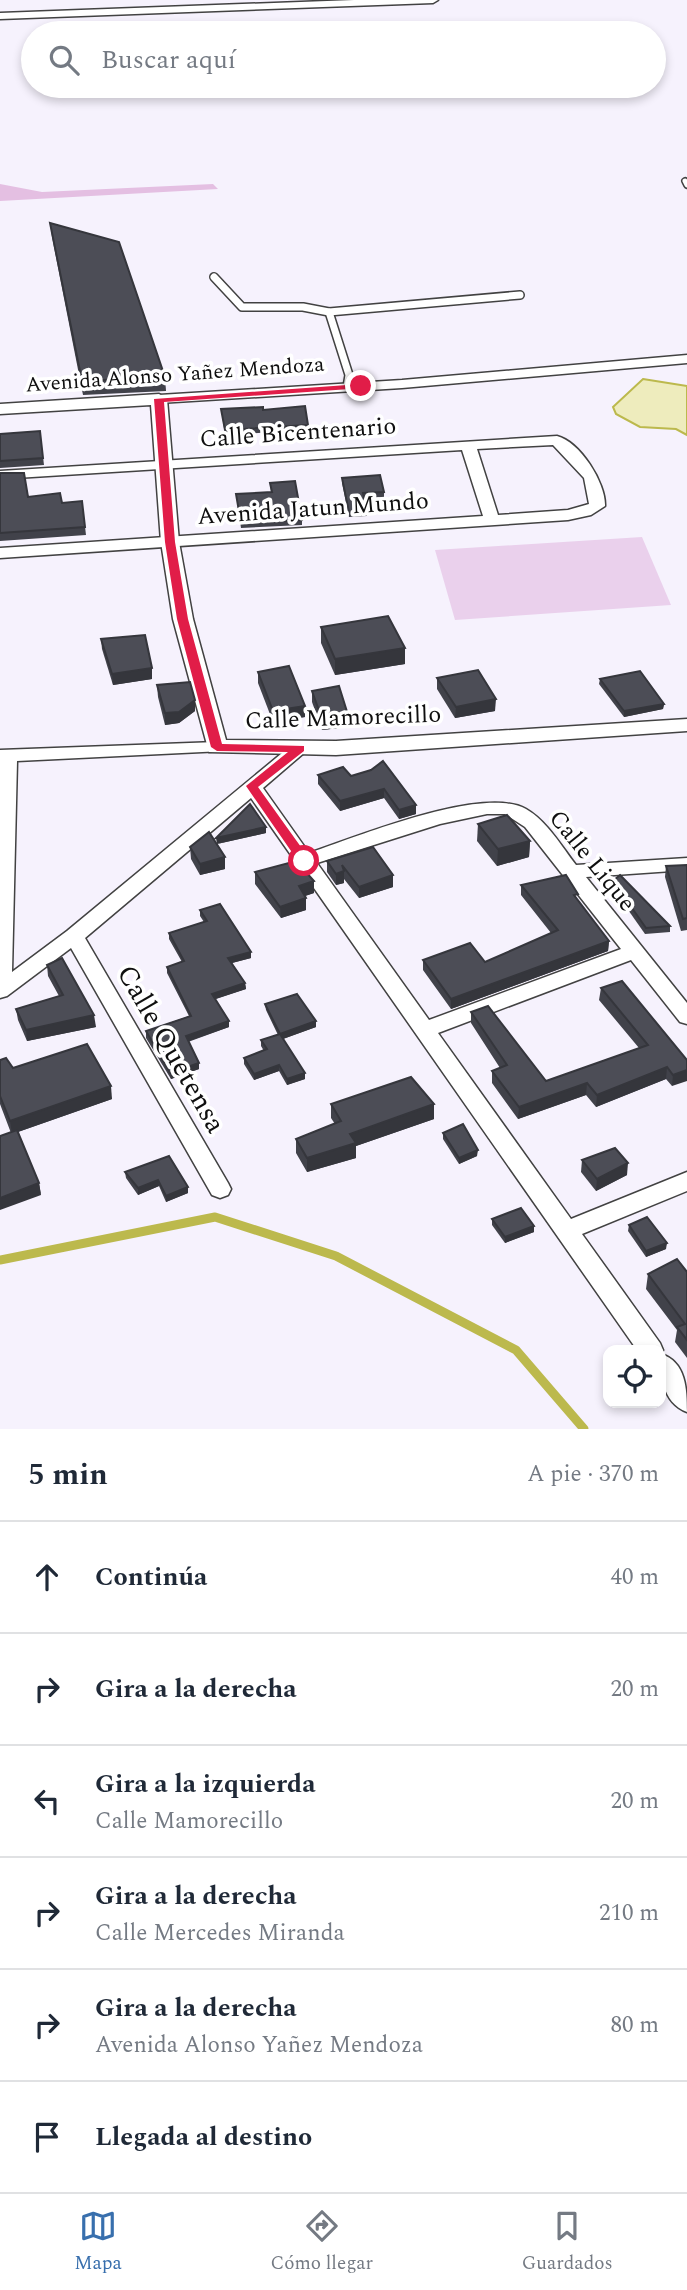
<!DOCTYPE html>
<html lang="es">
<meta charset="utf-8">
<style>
:root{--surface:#fff;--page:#f2f2f3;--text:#1f2937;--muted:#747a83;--line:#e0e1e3;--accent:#386fad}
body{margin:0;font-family:Spectral,serif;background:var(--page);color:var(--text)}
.controls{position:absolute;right:21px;bottom:21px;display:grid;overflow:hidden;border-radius:14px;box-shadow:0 4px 10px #0003}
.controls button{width:63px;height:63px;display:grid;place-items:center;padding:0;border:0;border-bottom:2px solid var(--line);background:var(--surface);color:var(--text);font:35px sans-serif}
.stop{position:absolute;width:21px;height:21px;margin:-16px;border:5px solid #e11d48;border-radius:50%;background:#fff}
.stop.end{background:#e11d48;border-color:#fff;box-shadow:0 2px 7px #0008}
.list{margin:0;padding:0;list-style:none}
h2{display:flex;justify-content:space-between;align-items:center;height:91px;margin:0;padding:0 28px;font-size:30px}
h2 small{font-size:23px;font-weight:400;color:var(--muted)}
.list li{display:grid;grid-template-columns:46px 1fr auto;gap:21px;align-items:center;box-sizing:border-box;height:112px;padding:0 28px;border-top:2px solid var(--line)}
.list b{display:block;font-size:26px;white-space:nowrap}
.list p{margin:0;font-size:23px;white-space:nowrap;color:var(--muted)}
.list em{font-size:23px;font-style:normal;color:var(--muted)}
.icon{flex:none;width:38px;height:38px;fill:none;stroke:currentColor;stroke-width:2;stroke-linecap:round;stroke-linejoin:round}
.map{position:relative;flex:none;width:687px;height:1429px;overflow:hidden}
.search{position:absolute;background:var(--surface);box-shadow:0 4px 10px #0003;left:21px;right:21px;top:21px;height:77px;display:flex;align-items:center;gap:18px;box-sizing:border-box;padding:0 24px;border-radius:38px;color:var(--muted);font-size:26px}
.sheet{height:763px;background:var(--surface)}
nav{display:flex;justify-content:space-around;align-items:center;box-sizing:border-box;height:98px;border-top:2px solid var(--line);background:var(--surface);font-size:19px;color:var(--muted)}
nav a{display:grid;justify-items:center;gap:4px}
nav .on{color:var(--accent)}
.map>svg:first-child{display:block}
.green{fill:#e4bfe2}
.pitch{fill:#ead0ec}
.water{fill:#eeecbd;stroke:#bcb94d;stroke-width:2}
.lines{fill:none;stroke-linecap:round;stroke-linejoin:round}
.stream{stroke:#bcb94d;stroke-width:9}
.service-far1-casing{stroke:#424242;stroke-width:8}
.service-casing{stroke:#424242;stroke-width:10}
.minor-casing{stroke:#424242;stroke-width:3}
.tertiary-casing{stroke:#424242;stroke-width:3}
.service-far1{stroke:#fff;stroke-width:5}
.service{stroke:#fff;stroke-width:7}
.minor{fill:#fff;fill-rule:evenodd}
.tertiary{fill:#fff;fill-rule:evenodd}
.wall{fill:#41424a}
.shaded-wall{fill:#35363c}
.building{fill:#4c4d56;stroke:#35363c;stroke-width:2}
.route{fill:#e11d48}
.labels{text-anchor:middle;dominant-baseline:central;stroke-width:7;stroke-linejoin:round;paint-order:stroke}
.far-street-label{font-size:21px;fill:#0f0f0f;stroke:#fff}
.street-label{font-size:24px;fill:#0f0f0f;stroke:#fff}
.near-street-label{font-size:28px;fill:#0f0f0f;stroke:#fff}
</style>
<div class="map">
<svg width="687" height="1429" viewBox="0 0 687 1429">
<rect width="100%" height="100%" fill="#f6f2fd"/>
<path class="green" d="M0,184L42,192L213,184L218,189L0,201Z"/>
<path class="pitch" d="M642,537L671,605L455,620L435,550Z"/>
<path class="water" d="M643,379L687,386V435L676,429L640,427L616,414L613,407Z"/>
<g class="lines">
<path class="stream" d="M0,1260L215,1217L336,1256L516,1350L584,1429"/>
<defs>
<path id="service-far1" d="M685,181L687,185"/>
<g id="service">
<path d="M214,277L242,307H303L329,312L520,295"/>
<path d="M329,312L349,375L347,387"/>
</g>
<g id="minor">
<path d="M354,0H438L433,3L0,19V13Z"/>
<path d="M687,355V363L402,388L159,403L152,399L159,395L402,380Z"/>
<path d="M557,436C580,442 606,483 605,506L591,515L568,520L0,558V548L483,516L462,450L0,479V471ZM553,445L584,478L589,504L568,510L498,515L477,449Z"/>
<path d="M217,742L223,743L226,747L223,751L17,761L12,972L67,931L293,744H305L308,748L305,752L263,788L309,853C357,837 482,785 526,809C547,821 562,847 576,865L687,858V870L586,877L687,1003V1024L680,1022L631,960L438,1033L571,1219L687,1172V1191L582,1234L660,1343L663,1350L661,1354C686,1362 687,1389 687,1412C661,1402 661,1374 661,1350H637L251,798L85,938L228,1183L231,1189L228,1195L220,1198L212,1195L71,948L7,996L0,998V750ZM487,814H505L525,827L621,949L429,1020L317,863L440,824Z"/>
</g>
<path id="tertiary" d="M159,394L167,399L179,542L193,619L226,740L336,741L687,719V731L336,755L209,752L173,619L161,542L151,405L0,414V404Z"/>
</defs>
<use href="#service-far1" class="service-far1-casing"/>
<use href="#service" class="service-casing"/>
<use href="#minor" class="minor-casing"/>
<use href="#tertiary" class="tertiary-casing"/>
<use href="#service-far1" class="service-far1"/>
<use href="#service" class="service"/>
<use href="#minor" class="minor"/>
<use href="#tertiary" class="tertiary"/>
</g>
<g class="wall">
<path d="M50,223L165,377L166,391L83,395L52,237Z"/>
<path d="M221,409L263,410L308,425V430L225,435Z"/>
<path d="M40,431L44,465L0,468V434Z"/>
<path d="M0,473L28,497L62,503L82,501L86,535L0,541Z"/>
<path d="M342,478L384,492V497L364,498L367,516L349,517L342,483Z"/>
<path d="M270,483L302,520V525L241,528L236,494L271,492Z"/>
<path d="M321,627L405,648V664L335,675L321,643Z"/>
<path d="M101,639L152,668V679L113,685L102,649Z"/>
<path d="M258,672L305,717L273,722L258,683Z"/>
<path d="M437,678L495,711L455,718L437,689Z"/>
<path d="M600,679L664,704L663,709L624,717L599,684Z"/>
<path d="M157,685L195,700V711L179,723L165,725L158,697Z"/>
<path d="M312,691L348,727L322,730L312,702Z"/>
<path d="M371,770L416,814L399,819L384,798L340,811L318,784V775L351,776Z"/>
<path d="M478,824L530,841L529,857L497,866L477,841Z"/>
<path d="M266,827V833L217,844L225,857V869L200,875L191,859L190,847L217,844Z"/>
<path d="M327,861L393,875V887L359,898L344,879V883L336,885L327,872Z"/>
<path d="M687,865V930L681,931L665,877L666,866Z"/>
<path d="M255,872L314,893L305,896L306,910L281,918L255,884Z"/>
<path d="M613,881L670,926V932L645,934L612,887Z"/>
<path d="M521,885L578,900L609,941L608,951L451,1009L423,970V960L485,962L551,933L521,895Z"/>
<path d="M200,910L251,952V958L232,963L245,983L246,989L215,999L229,1027L188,1042L199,1063V1069L171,1079L146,1038V1031L189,1016L167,973V967L182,962L169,939V933L204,922L200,916Z"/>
<path d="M47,965L96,1027L27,1041L18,1020L16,1009L59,996L48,976Z"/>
<path d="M601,988L687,1060L672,1086L666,1079L596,1107L586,1095L518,1119L492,1083V1071L500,1068L471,1023V1012L546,1081L639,1048L599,1000Z"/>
<path d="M265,1004L316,1021V1027L283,1039L305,1073V1079L287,1085L279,1071L254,1080L244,1064V1058L264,1051L261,1046V1040L278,1035L266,1010Z"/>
<path d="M0,1060L13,1068L112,1099L18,1132L39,1183L41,1195L11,1133L0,1104Z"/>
<path d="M331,1104L434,1119L356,1146V1158L307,1172L296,1153V1139L335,1124L331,1118Z"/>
<path d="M443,1133L477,1156L459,1164L443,1139Z"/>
<path d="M582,1160L627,1175L596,1191L581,1172Z"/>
<path d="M125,1172L188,1187V1193L166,1202L159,1186L138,1195L126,1178Z"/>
<path d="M492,1219L534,1226V1232L505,1243L492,1225Z"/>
<path d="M629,1225L666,1249L646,1257L628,1231Z"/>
<path d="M687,1272V1358L675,1342L677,1330L646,1289L648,1274Z"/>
</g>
<g class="shaded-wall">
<path d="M405,648V664L335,675V659Z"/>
<path d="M152,668V679L113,685L112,674Z"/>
<path d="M496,699L495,711L455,718L456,707Z"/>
<path d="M195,700V711L179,723L165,725V713Z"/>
<path d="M664,704L663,709L624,717V711Z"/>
<path d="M305,706V717L273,722V711Z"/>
<path d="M348,715V727L322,730V719Z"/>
<path d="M384,789V798L340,811V801Z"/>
<path d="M416,805V814L399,819V810Z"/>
<path d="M266,827V833L217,844L216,838Z"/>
<path d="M530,841L529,857L497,866L498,849Z"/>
<path d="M225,857V869L200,875V864Z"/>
<path d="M344,871V883L336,885V874Z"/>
<path d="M393,875V887L359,898V887Z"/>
<path d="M314,881V893L299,898V886Z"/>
<path d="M306,898V910L281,918L280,907Z"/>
<path d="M609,941L608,951L451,1009V999Z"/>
<path d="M251,952V958L228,964V958Z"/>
<path d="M245,983L246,989L213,1000L212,994Z"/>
<path d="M94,1015L96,1027L27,1041L26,1030Z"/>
<path d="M229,1021V1027L186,1042V1036Z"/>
<path d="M316,1021V1027L280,1040V1034Z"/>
<path d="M199,1063V1069L171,1079L170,1073Z"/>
<path d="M279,1065V1071L254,1080V1074Z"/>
<path d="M667,1067L666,1079L596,1107L597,1095Z"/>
<path d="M687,1070V1081L672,1086L673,1075Z"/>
<path d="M305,1073V1079L287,1085V1079Z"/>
<path d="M587,1083L586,1095L518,1119L519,1107Z"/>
<path d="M111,1086L112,1099L12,1134L10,1121Z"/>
<path d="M434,1104V1119L356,1146V1158L307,1172V1158L350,1134Z"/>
<path d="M478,1150L477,1156L459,1164V1158Z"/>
<path d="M628,1163L627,1175L596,1191L597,1179Z"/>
<path d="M158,1180L159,1186L138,1195V1188Z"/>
<path d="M39,1183L41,1195L0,1210V1198Z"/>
<path d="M188,1187V1193L166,1202V1196Z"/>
<path d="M534,1226V1232L505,1243V1237Z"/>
<path d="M667,1243L666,1249L646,1257V1251Z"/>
</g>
<g class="building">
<path d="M50,223L119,242L165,377L82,381Z"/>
<path d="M305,406L308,425L225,430L221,409L263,407V410Z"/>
<path d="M40,431L43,458L0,461V434Z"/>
<path d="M0,473H24L28,497L60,493L62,503L82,501L85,527L0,533Z"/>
<path d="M380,475L384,492L363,493L367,511L349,512L342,478Z"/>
<path d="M295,481L302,520L241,523L236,494L272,492L270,483Z"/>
<path d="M388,616L405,648L335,659L321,627Z"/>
<path d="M145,635L152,668L112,674L101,639Z"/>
<path d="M289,666L305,706L273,711L258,672Z"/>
<path d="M478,670L496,699L456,707L437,678Z"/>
<path d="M640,671L664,704L624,711L600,679Z"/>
<path d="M190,682L195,700L179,712L165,713L157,685Z"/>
<path d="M339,686L348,715L322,719L312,691Z"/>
<path d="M383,761L416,805L399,810L384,789L340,801L318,775L343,767L351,776L371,770Z"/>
<path d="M250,804L266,827L216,838Z"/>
<path d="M507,815L530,841L498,849L478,824Z"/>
<path d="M209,832L225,857L200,864L190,847Z"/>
<path d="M373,847L393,875L359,887L342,865L344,871L336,874L327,861Z"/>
<path d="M296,861L314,881L299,886L306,898L280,907L255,872Z"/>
<path d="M687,865V918L683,919L666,866Z"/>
<path d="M566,875L578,894L574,895L609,941L451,999L423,960L470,943L485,962L558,930L521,885Z"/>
<path d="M620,875L670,926L646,928L613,881Z"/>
<path d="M220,904L251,952L228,958L245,983L212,994L229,1021L186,1036L199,1063L170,1073L146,1031L191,1016L167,967L184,961L169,933L207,921L200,910Z"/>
<path d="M62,958L94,1015L26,1030L16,1009L63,995L47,965Z"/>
<path d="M622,981L687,1060V1070L673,1075L667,1067L597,1095L587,1083L519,1107L492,1071L507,1065L471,1012L488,1006L546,1081L648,1045L601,988Z"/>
<path d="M297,994L316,1021L280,1034L265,1004Z"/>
<path d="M280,1034L305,1073L287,1079L279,1065L254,1074L244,1058L267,1049L261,1040Z"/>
<path d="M87,1044L111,1086L10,1121L0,1096V1060L6,1058L13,1068Z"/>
<path d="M411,1077L434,1104L350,1134L356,1143L307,1158L296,1139L341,1121L331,1104Z"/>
<path d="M463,1124L478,1150L459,1158L443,1133Z"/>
<path d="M17,1130L39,1183L0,1198V1136Z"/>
<path d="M615,1148L628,1163L597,1179L582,1160Z"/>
<path d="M169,1156L188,1187L166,1196L158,1180L138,1188L125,1172Z"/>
<path d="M521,1208L534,1226L505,1237L492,1219Z"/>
<path d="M647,1217L667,1243L646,1251L629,1225Z"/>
<path d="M677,1259L687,1272V1340L677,1327L685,1324L648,1274Z"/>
</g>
<path class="route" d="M361,384L364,388L164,402L175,542L188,619L222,744L304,746V751L258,787L311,861L304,865L300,864L246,786L288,752L217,751L211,747L177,619L165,542L154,399Z"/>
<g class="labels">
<g class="far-street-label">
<text transform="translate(175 375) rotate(-4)">Avenida Alonso Yañez Mendoza</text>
</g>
<g class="street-label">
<text transform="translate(298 433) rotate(-4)">Calle Bicentenario</text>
<text transform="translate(313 509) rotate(-4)">Avenida Jatun Mundo</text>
<text transform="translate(343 718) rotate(-2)">Calle Mamorecillo</text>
<text transform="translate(592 861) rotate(51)">Calle Lique</text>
</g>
<g class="near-street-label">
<text transform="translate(171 1049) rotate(60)">Calle Quetensa</text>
</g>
</g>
</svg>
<div class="controls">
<button><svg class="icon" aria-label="locate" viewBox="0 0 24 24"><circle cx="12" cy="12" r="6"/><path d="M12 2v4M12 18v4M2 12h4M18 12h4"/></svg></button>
</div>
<div class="stop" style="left:304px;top:861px"></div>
<div class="stop end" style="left:361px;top:386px"></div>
<div class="search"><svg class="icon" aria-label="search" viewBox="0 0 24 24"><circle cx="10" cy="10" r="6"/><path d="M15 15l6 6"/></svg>Buscar aquí</div>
</div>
<section class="sheet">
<h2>5 min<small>A pie · 370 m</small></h2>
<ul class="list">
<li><svg class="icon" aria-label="ahead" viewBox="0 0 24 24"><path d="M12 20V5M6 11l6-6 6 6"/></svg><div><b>Continúa</b></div><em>40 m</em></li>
<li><svg class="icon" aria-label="right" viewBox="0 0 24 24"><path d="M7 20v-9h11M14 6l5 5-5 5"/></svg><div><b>Gira a la derecha</b></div><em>20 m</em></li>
<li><svg class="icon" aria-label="left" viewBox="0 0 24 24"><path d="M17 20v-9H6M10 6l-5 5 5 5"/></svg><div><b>Gira a la izquierda</b><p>Calle Mamorecillo</p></div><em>20 m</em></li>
<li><svg class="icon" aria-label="right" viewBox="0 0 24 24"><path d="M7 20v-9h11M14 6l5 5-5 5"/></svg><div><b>Gira a la derecha</b><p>Calle Mercedes Miranda</p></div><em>210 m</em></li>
<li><svg class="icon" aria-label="right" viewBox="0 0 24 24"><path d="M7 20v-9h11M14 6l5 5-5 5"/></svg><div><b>Gira a la derecha</b><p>Avenida Alonso Yañez Mendoza</p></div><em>80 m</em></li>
<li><svg class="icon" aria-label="arrive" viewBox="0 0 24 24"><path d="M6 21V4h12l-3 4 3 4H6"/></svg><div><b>Llegada al destino</b></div></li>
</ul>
</section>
<nav>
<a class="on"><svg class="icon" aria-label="map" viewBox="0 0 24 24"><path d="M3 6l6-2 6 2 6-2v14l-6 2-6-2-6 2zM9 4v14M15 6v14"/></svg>Mapa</a>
<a><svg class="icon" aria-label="directions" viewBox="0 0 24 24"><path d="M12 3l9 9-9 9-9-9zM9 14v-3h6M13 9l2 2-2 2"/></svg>Cómo llegar</a>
<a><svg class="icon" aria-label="saved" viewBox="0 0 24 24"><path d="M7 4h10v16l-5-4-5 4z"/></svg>Guardados</a>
</nav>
